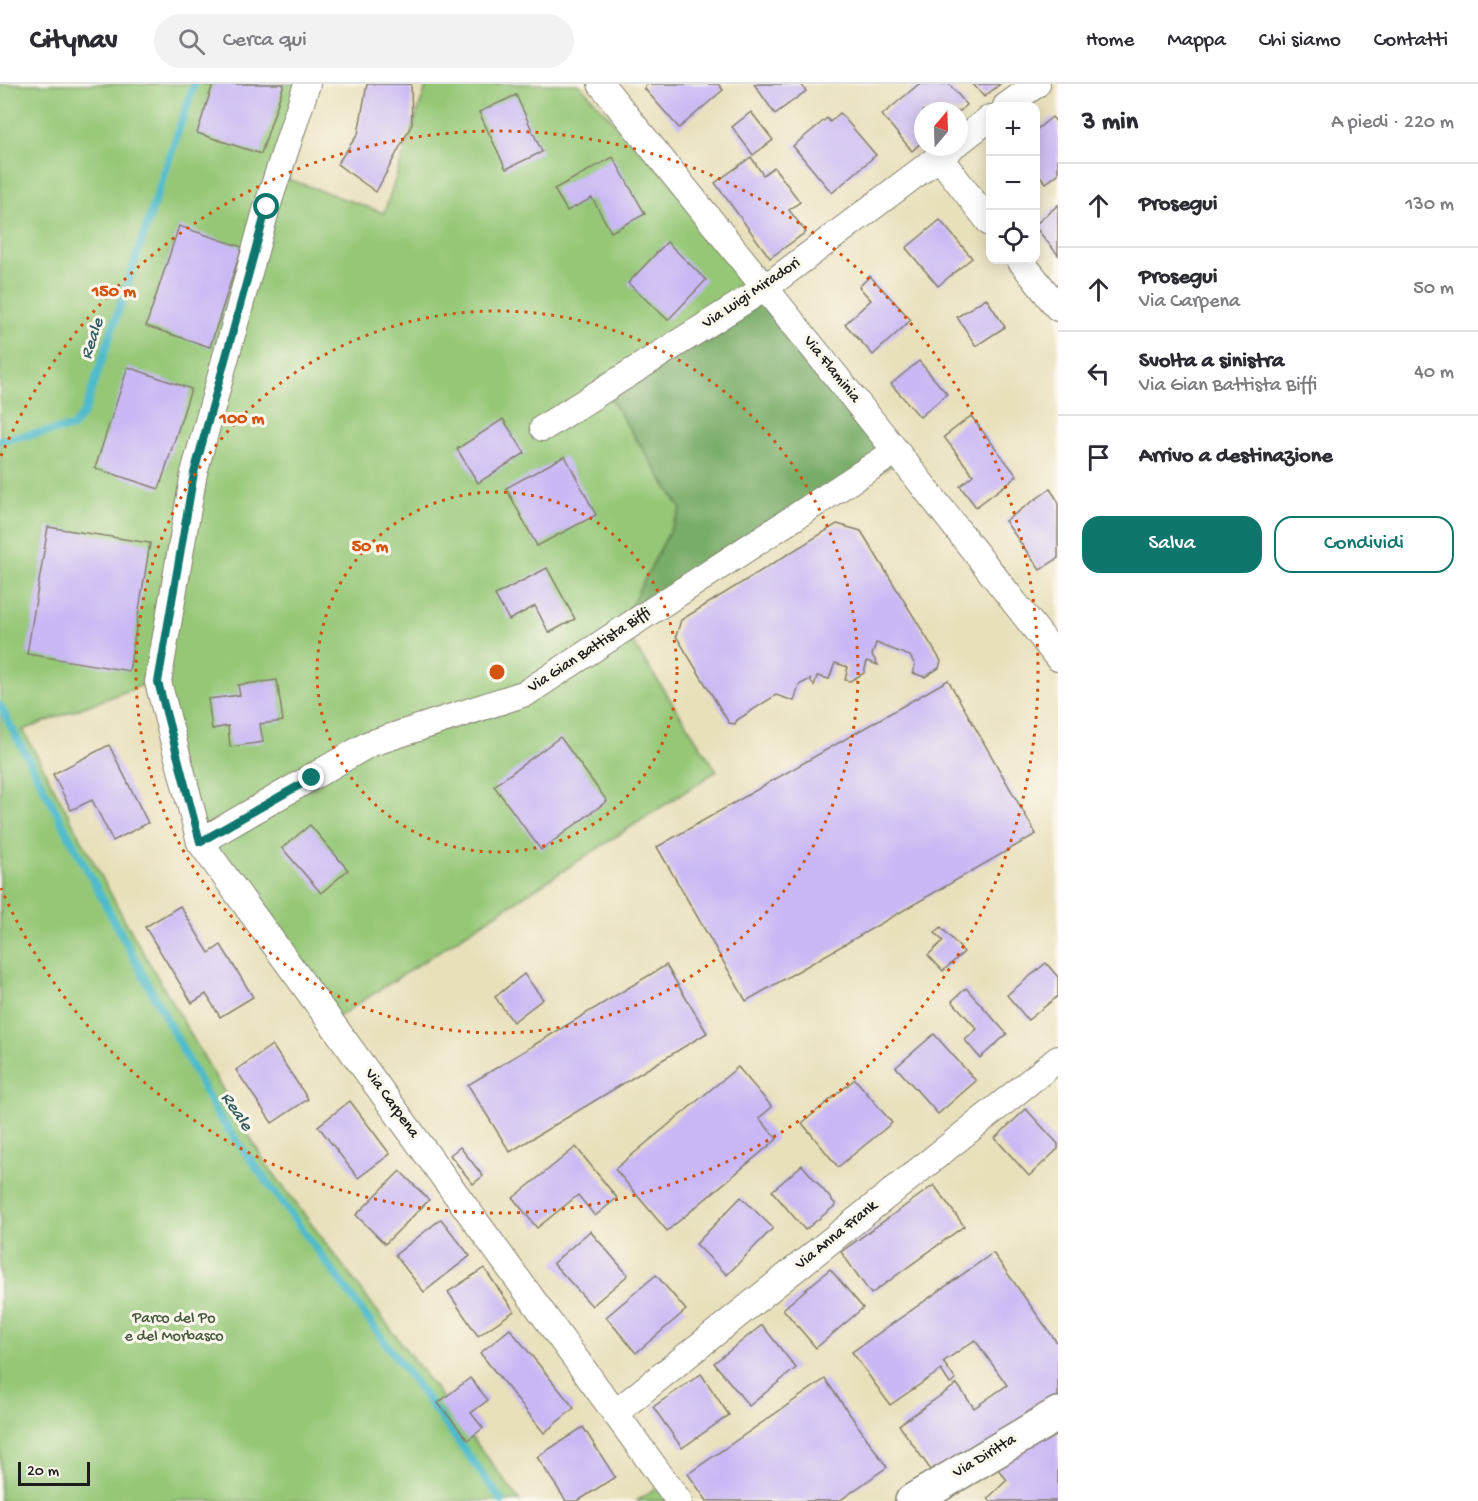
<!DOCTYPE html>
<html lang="it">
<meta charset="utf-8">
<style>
:root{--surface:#fff;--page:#f2f2f3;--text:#2b2b33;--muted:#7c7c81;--line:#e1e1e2;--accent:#0f766e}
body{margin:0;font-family:"Gochi Hand",sans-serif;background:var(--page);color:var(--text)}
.controls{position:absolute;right:18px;top:18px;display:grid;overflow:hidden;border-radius:12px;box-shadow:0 3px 15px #0003}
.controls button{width:54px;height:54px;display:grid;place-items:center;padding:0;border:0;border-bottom:2px solid var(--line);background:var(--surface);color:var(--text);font:30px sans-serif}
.compass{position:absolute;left:914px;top:18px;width:54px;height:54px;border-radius:50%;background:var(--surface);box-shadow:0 3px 15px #0003;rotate:19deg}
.scale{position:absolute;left:18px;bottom:15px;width:72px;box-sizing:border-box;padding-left:6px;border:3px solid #1c1c1c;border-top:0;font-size:16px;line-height:21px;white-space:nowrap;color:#1c1c1c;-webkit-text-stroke:4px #fbf7ec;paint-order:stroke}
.stop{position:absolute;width:18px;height:18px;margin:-14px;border:4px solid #0f766e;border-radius:50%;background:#fff}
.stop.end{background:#0f766e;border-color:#fff;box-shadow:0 2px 6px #0008}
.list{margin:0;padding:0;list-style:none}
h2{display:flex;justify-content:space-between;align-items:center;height:78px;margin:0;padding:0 24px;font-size:26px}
h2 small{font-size:20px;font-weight:400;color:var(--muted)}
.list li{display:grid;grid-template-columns:39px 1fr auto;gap:18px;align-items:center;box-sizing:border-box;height:84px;padding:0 24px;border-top:2px solid var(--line)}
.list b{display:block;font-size:22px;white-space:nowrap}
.list p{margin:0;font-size:20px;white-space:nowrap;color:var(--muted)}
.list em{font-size:20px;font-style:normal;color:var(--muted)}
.actions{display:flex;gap:12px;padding:18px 24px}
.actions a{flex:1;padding:14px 0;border:2px solid var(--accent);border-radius:18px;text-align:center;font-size:21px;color:var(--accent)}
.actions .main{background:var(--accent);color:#fff}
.icon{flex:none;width:33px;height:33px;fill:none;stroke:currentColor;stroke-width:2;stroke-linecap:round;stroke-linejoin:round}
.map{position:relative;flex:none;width:1058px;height:1417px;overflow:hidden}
header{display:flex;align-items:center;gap:36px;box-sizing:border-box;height:84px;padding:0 30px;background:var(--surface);border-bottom:2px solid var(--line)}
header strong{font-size:28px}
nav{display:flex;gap:33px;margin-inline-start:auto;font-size:21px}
.search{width:420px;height:54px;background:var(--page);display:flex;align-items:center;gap:15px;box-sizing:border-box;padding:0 21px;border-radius:33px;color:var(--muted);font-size:22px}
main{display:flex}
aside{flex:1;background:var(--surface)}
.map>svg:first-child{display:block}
.green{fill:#95c777;stroke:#58724a;stroke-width:1.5}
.forest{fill:#78ac68;stroke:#4a6442;stroke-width:1.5}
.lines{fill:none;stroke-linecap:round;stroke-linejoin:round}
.stream{stroke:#50bbcb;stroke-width:8}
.building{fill:#c9b8f4}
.minor-casing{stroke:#827e6c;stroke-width:28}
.tertiary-casing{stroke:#827e6c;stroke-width:36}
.minor{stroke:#fff;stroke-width:26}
.tertiary{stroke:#fff;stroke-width:33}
.route{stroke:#0f766e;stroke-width:8}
.ring{fill:none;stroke:#d4530e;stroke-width:3;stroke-dasharray:3 6}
.labels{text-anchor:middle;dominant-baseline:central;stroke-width:6;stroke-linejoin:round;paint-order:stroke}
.street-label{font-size:16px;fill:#1c1c1c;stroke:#fbf7ec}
.park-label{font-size:16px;fill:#46583c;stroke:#fbf7ec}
.water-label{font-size:18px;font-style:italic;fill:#315c62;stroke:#fbf7ec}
.centre{fill:#d4530e;stroke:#fbf7ec;stroke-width:3}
.ring-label{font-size:18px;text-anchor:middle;font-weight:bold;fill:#d4530e;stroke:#fbf7ec;stroke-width:6;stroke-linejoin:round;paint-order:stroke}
</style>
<header>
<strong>Citynav</strong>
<div class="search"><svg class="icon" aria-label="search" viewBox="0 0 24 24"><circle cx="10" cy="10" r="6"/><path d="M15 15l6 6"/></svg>Cerca qui</div>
<nav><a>Home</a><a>Mappa</a><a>Chi siamo</a><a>Contatti</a></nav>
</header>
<main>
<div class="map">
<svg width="1058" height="1417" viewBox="0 0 1058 1417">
<rect width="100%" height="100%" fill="#fbf7ec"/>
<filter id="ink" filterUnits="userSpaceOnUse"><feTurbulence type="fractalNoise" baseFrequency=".0167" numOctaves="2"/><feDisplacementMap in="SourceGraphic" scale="12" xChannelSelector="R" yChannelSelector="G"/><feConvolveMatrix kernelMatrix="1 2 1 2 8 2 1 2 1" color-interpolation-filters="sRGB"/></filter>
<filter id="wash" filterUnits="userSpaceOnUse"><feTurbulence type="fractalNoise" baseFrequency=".008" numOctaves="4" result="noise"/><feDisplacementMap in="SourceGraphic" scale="24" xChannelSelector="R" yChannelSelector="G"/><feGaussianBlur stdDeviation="1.35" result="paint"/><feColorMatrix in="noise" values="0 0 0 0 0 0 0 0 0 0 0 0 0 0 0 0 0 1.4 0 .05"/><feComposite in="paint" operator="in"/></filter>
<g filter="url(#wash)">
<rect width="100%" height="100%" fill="#e8e0bb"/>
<g class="green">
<path d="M0,0H317L288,95L384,129L427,0H579L765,201L598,295L681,425L621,541L717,687L330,938L197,758L159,595L23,646L128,842L264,1077L520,1417H0Z"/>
<path d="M661,1400L673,1417H637Z"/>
</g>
<path class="forest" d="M765,201L896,379L621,541L681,425L598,295Z"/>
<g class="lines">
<g class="stream">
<path d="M0,356L73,343L85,327L194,0"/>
<path d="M0,622L217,1030L502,1417"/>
</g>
</g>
<g id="blocks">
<g class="building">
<path d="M213,0H284L261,70L197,49Z"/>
<path d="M367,0H411L412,40L376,108L337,80L358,50Z"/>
<path d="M648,0H718L723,6L679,44L644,4Z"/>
<path d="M754,0H801L806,7L775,30Z"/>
<path d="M919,0H949L967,21L960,27H923V57L912,67L882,31Z"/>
<path d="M973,0H1000L984,13Z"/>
<path d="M516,11L542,68L506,85L479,28Z"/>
<path d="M751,28L773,56L753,71L732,43Z"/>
<path d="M840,29L876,71L832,109L793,62L827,34L830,38Z"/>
<path d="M1052,33L1058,40V90L1046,99L1036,87V46Z"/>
<path d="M613,73L645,130L611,148L592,114L567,127L554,105Z"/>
<path d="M751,73L763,91L774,83L800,118L789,126L806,148L770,174L715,99Z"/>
<path d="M1058,121V171L1036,144V140Z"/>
<path d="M940,136L972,174L938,202L906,164Z"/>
<path d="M179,142L242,163L210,263L146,242Z"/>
<path d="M667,158L706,196L668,236L628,199Z"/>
<path d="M870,192L911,236L873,271L845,240L871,216L859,203Z"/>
<path d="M986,214L1005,243L976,262L957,233Z"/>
<path d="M919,277L947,310L920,333L891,300Z"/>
<path d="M128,283L191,305L159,405L95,384Z"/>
<path d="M971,332L1017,392L976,423L960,402L973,391L944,353Z"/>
<path d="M503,335L525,369L478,399L457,365Z"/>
<path d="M565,372L596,431L537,462L506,404Z"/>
<path d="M1050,405L1058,417V474L1040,486L1005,437Z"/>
<path d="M837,440L861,447L941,577L939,584L925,593L913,589L915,581L910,572L876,559L872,571L878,581L867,577L864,589L850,597L845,596L848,583L835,579L829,595L817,592L814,602L810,595L799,601L794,617L776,611L737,636L735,640L729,639L676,552L681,536Z"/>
<path d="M48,443L150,459L129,587L27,570Z"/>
<path d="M547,484L575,535L549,549L535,522L509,536L495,511Z"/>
<path d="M277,596L283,637L260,640L263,658L230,663L228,642L212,645L208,615L240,611L238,601Z"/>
<path d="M948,596L1036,750L746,917L657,763Z"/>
<path d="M560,653L607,717L541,766L494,702Z"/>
<path d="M109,661L148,739L113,757L92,716L71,726L53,690Z"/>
<path d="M310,741L348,786L321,809L282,764Z"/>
<path d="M180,822L209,869L221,861L253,913L220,933L206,910L192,919L145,843Z"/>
<path d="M941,843L964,868L943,887L928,871L943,857L935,849Z"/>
<path d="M1046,879L1058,893V912L1028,936L1007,911Z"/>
<path d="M666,881L707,949L510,1068L468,1001Z"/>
<path d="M524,890L543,915L513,938L495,913Z"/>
<path d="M966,904L1007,950L980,974L965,956L977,945L952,917Z"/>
<path d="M934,950L976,997L938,1030L896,983Z"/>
<path d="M272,961L308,1015L272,1039L236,986Z"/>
<path d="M738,983L772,1023L759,1034L777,1055L667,1147L615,1085Z"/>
<path d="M855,995L892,1039L838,1083L802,1039Z"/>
<path d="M350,1017L390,1070L358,1094L318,1042Z"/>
<path d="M1026,1025L1058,1060V1065L1029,1092L995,1054Z"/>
<path d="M460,1063L483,1092L473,1100L450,1071Z"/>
<path d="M576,1063L617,1114L595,1132L578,1111L537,1144L513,1114Z"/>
<path d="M802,1081L836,1121L805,1146L772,1107Z"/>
<path d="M400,1087L429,1116L385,1160L356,1131Z"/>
<path d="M934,1101L964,1142L871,1210L841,1168Z"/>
<path d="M741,1113L773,1144L727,1191L696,1160Z"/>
<path d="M441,1135L470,1172L424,1208L395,1171Z"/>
<path d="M590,1147L628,1191L592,1222L553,1179Z"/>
<path d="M993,1169L1058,1260V1316L940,1399L899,1341L957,1300L974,1324L1007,1301L975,1256L943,1278L956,1296L950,1300L941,1286L890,1321L852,1268Z"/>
<path d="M484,1184L514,1227L478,1252L448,1208Z"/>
<path d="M830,1185L863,1224L816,1264L783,1225Z"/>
<path d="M656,1191L686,1226L636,1269L606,1233Z"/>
<path d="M762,1241L796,1284L749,1322L714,1279Z"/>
<path d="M510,1245L574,1324L544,1349L480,1269Z"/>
<path d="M701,1290L729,1331L682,1364L653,1323Z"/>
<path d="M470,1294L488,1316L471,1329L483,1344L468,1356L438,1319Z"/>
<path d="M825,1295L887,1383L839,1417H707L688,1390Z"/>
<path d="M1058,1334V1417H990L988,1414L1007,1396L990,1376Z"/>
<path d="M583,1343L615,1393L578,1417H566L537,1373Z"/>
</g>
</g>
</g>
<g filter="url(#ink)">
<use href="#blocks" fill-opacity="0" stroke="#827e6c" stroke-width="1.5"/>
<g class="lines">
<defs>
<g id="minor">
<path d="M307,0L267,123L194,389L158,598L200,758L679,1417"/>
<path d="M601,0L896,367L1058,574"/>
<path d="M1006,22L1037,0"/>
<path d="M959,58L990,34"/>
<path d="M939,73L990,139"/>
<path d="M1020,176L1058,224"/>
<path d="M543,344L765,204L952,63"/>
<path d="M200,758L369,660L526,609L896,367"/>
<path d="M615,1329L1058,975"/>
</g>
<path id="tertiary" d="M912,1417L1058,1330"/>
</defs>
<use href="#minor" class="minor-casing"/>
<use href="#tertiary" class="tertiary-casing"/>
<use href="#minor" class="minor"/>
<use href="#tertiary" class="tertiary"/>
</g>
</g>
<g class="lines" filter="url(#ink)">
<path class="route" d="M267,123L194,389L158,598L200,758L312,694"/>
</g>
<g class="ring">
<circle cx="497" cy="588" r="180"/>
<circle cx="497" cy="588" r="361"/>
<path d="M1 372A541 541 0 1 1 1 804"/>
</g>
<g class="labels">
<g class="street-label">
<text transform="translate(752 210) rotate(-34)">Via Luigi Miradori</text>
<text transform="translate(831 286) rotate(51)">Via Flaminia</text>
<text transform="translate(590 567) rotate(-33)">Via Gian Battista Biffi</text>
<text transform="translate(391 1020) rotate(54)">Via Carpena</text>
<text transform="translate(837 1152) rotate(-39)">Via Anna Frank</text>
<text transform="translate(985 1373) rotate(-31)">Via Diritta</text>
</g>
<g class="park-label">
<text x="174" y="1235">Parco del Po<tspan x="174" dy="18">e del Morbasco</tspan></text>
</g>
<g class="water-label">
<text transform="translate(93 255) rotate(-72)">Reale</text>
<text transform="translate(236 1028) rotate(56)">Reale</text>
</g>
</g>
<circle cx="497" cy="588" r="9" class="centre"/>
<g class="ring-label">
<text x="114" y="212">150 m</text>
<text x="242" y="339">100 m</text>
<text x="370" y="467">50 m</text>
</g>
</svg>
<div class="controls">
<button>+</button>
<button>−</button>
<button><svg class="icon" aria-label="locate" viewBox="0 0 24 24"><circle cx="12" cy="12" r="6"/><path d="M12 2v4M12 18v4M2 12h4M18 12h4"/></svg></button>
</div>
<svg class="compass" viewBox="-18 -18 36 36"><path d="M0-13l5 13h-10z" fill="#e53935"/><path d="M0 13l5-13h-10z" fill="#7c7c81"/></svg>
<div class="scale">20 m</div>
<div class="stop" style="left:267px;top:123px"></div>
<div class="stop end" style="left:312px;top:694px"></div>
</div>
<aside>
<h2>3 min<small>A piedi · 220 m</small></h2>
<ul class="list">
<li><svg class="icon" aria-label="ahead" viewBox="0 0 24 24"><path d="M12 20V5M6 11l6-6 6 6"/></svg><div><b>Prosegui</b></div><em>130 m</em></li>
<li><svg class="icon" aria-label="ahead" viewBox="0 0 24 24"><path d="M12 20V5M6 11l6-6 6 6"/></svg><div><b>Prosegui</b><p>Via Carpena</p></div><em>50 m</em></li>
<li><svg class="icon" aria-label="left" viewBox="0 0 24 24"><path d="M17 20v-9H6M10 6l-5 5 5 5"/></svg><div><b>Svolta a sinistra</b><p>Via Gian Battista Biffi</p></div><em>40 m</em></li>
<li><svg class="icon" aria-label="arrive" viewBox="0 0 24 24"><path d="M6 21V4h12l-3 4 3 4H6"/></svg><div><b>Arrivo a destinazione</b></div></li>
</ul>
<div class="actions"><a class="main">Salva</a><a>Condividi</a></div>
</aside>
</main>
